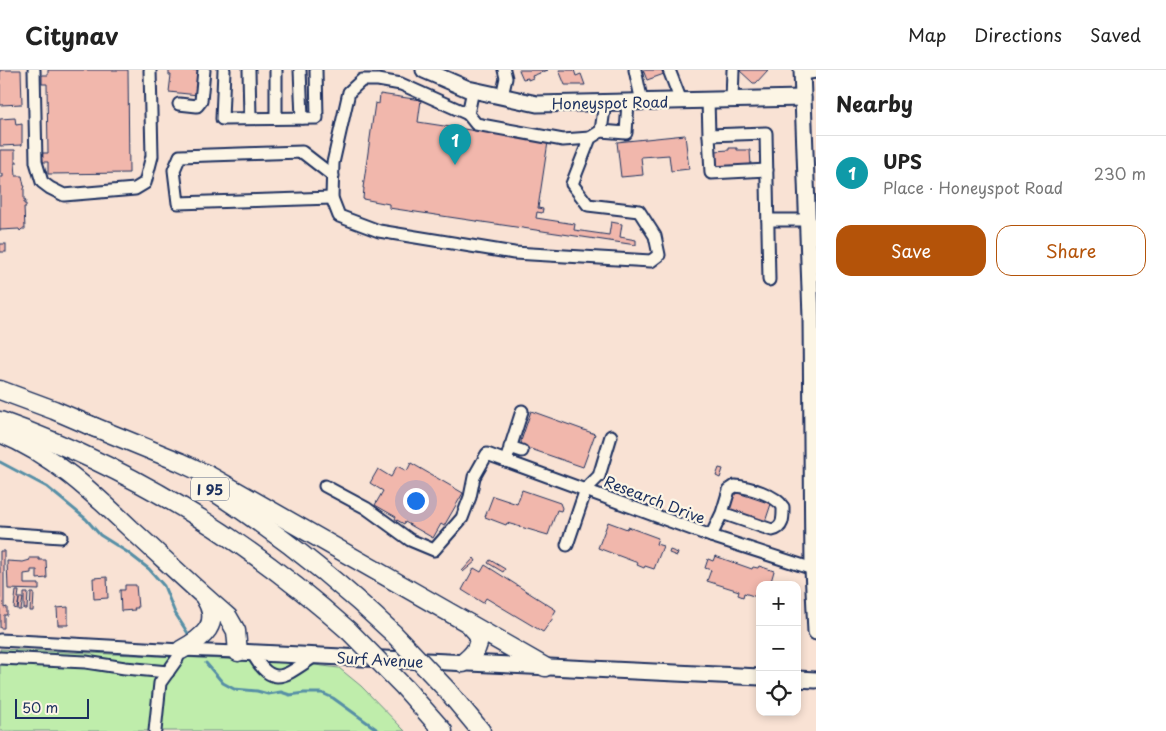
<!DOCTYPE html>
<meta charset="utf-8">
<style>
:root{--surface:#fff;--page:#f2f2f2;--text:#222;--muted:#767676;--line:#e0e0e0;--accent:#b45309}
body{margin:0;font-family:"Playpen Sans",sans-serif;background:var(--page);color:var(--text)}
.controls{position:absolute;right:15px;bottom:15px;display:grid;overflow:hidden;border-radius:10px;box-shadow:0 2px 8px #0003}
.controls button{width:45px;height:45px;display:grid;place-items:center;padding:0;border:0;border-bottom:1px solid var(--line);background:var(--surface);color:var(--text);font:25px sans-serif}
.scale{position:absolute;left:15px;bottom:12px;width:74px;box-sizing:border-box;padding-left:5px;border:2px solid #1b2f5e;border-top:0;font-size:14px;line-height:18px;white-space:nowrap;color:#1b2f5e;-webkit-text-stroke:4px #fcf5e5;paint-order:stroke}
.you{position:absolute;left:415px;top:430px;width:18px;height:18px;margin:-12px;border:4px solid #fff;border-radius:50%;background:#1a73e8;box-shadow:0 0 0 8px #1a73e833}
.badge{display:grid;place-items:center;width:32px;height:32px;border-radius:50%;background:var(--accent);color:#fff;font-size:16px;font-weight:700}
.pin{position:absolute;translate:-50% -41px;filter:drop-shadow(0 1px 2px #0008)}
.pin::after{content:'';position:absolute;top:26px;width:18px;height:15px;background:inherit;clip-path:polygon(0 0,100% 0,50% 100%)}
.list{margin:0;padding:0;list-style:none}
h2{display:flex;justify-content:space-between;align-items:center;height:65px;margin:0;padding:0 20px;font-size:21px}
h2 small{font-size:16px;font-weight:400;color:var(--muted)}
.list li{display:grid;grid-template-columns:32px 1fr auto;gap:15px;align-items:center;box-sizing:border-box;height:75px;padding:0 20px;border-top:1px solid var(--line)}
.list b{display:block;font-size:19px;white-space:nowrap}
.list p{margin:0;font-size:16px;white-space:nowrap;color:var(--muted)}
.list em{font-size:16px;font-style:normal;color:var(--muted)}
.actions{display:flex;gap:10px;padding:15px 20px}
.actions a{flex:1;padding:11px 0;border:1px solid var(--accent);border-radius:15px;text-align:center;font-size:18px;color:var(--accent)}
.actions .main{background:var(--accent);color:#fff}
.icon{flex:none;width:28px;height:28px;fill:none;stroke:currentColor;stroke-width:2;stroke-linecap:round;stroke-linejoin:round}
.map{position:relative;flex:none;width:816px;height:661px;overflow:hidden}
header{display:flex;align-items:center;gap:30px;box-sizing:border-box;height:70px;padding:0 25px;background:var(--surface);border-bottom:1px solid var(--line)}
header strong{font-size:24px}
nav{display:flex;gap:28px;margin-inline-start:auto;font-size:18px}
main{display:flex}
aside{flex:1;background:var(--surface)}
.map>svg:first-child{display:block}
.green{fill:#bfedab;stroke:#6d8e84}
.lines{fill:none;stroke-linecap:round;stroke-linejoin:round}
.stream{stroke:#568fa6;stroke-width:3}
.building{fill:#f1b7ac;stroke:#1b2f5e}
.minor-casing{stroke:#1b2f5e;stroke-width:15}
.major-casing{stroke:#1b2f5e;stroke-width:19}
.highway-casing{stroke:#1b2f5e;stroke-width:21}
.minor{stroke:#fcf5e5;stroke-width:11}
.major{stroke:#fcf5e5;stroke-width:15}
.highway{stroke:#fcf5e5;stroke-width:18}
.highway-bridge-casing{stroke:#1b2f5e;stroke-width:21;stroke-linecap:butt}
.highway-bridge{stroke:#fcf5e5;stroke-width:18}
.labels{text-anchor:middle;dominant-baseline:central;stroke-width:4.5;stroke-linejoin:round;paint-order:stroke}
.shield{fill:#fcf5e5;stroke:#5e6a86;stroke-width:1}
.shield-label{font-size:14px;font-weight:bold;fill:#1b2f5e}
.street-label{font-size:15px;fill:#1b2f5e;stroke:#fcf5e5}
</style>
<header>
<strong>Citynav</strong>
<nav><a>Map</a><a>Directions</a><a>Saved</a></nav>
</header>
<main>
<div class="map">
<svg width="816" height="661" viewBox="0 0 816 661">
<rect width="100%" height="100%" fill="#f9e2d4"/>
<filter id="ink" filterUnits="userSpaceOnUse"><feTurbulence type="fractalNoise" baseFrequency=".02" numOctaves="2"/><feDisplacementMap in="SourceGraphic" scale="10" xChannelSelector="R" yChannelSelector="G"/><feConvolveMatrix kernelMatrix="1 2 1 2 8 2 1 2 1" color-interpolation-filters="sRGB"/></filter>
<g filter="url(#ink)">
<path class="green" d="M0,579L290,592L339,598L361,616L405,661H0Z"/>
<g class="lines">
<g class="stream">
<path d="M0,392L47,417L86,449L100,465L127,482L149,499L164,516L175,543L189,565"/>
<path d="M206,593L223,613L234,619L257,621L268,624L281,622L290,625L304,623H322L333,628L379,661"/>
</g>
</g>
<g class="building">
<path d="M0,0H21L22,34L0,35Z"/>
<path d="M48,0H128L129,103L48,104V92H43L42,83H48L47,14H42V5H48Z"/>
<path d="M169,0H200L198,25L169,22L171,5H169Z"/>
<path d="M519,0H548L532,6L533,8L528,10V8L523,9Z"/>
<path d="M559,0H574L576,6L581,4L585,15H565Z"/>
<path d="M643,0H663L664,4L647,10Z"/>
<path d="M739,0H768L756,13H753Z"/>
<path d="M380,24L421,30L418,52L548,72L538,138L543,139L542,143L537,142L536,148L575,154L574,160L609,165L611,152L622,154L620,167L636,170V175L389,138V134L363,129L364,118H363L375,33L379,34Z"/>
<path d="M15,48L16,55L22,54V75L0,76V49Z"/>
<path d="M685,65L689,99L671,101L669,85L641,87L643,105L621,107L617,72Z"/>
<path d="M729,78H737V80H750L751,96L716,98L715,81L729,80Z"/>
<path d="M0,80H15V91H17V93H15L16,106H22L24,116H25L24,119V130H25L26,132H24V134H26V137H24L25,159H22L20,161L19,159L0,160V107H3V104H0Z"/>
<rect x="0" y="174" width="6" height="8"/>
<path d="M531,341L595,364L583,397L522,376L521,371Z"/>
<path d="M411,393L463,423L444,456L441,454L433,468L405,452L404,454L395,449L396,447L375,435L383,421L370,413L378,399L391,407L397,396L407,401Z"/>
<path d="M719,398L723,399L720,408L716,406Z"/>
<path d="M522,420L560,433L562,438L561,441L557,440L548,465L507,453L506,455L485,447L493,426L517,434Z"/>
<path d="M732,421L771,434L765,452L726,440Z"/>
<path d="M608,452L627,459L628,457L658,468L656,474L663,476L654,499L645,496L644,498L637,495L638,493L598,478Z"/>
<path d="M670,480L678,483L677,486L669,483Z"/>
<path d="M0,481H4V538L7,537V545H4V558H0Z"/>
<path d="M715,486L752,499L753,497L758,498L759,496L774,501L770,515H760V528L744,523L743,527L738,525L739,521L707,511L711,500L705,498L708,489L713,491Z"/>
<path d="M29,488H39V490H46L47,508L37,509V500H31V503L24,504V514H39V520L8,519L7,491L23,492L30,490Z"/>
<path d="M474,488L476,491L463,502L462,501Z"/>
<path d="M490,490L505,499L503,502L488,493Z"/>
<path d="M485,495L556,540L552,547L553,548L543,562L486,528L483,533L462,520L474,498L481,502Z"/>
<path d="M107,507L108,528L94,529L93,508Z"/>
<path d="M125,515H136L138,538H134L135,540L121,541L120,520H125Z"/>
<path d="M16,521H19L18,528H23L21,540H18L19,529L17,539L14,538Z"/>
<path d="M24,523H28L27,539H24Z"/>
<path d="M31,523H34L33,541H30Z"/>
<path d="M68,537V555H58L57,538Z"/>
</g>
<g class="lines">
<defs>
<g id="minor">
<path d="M34,0L36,92L42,112L50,118L64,125L135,119L145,113L152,86L150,0"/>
<path d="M224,0L222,49L317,48L316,0"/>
<path d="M249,0L250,48"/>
<path d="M276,0V48"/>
<path d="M300,0L302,48"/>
<path d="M635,0L642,32"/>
<path d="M669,0L681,31"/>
<path d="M802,4L816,2"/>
<path d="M473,20L468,44L401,14L378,10H362L349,22L333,93L332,128L339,146L379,161L514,183L651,191L659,185L655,166L639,141L588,135L572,114L590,68L601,61L605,32"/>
<path d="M502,26L506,8L504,0"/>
<path d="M708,30L709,65L766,63L769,210"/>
<path d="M732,30L733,0"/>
<path d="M179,34L197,36L201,31L204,0"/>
<path d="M468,44L476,54L563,70L590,68"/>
<path d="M601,61L626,63L628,32"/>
<path d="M709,65L711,103L767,100"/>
<path d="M332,128L178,133L174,100L180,86L302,82L333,106"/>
<path d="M768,150H807"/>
<path d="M510,377L522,381"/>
<path d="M506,391L522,341"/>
<path d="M325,416L366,438L410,470L434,480L462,448L470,427L474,407L487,384L711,466L813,499"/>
<path d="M0,463L61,467"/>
<path d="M711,466L722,443L729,420L735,416C749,417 776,425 783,437C783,447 784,458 772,460L722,443"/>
<path d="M567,475L586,419L599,406L611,366"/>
<path d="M0,570L181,580L238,582"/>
<path d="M252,582C272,621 286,605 315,586"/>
<path d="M0,588L86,592L125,598L168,602"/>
<path d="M155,661L160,613L177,589L181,580"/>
</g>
<g id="major">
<path d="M424,0L468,19L537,34L803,28"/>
<path d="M802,0L811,247L813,499L816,562"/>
<path d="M238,582L760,607"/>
<path d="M797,609L816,610"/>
</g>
<g id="highway">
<path d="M0,320L54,340L96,358"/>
<path d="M0,351C130,397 246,469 349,561"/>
<path d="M87,354L180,392L210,406L545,597"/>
<path d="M0,363C52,384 92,422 132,460C164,489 195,519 228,547L236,561L238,582"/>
<path d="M205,416C273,459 335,508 393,563"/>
<path d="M181,580C203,568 222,554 205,528"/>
<path d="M463,593C473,585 479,579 479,565L469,554"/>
<path d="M405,618L443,661"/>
<path d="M447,620L481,661"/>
</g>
</defs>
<use href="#minor" class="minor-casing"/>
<use href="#major" class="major-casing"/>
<use href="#highway" class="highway-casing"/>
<use href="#minor" class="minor"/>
<use href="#major" class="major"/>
<use href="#highway" class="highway"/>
<defs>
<g id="highway-bridge">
<path d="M349,561L405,618"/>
<path d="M393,563L447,620"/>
</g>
</defs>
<use href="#highway-bridge" class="highway-bridge-casing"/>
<use href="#highway-bridge" class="highway-bridge"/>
</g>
</g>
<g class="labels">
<rect class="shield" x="191" y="407.5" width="38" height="23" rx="4"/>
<g class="shield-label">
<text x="210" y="419">I 95</text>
</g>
<g class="street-label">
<text transform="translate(610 32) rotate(-1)">Honeyspot Road</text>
<text transform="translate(655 429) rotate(21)">Research Drive</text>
<text transform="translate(380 589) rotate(3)">Surf Avenue</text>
</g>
</g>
</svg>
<div class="controls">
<button>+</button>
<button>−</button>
<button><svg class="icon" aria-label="locate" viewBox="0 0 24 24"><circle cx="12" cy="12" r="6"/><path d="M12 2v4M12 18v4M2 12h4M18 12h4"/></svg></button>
</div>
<div class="scale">50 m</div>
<div class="you"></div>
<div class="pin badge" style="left:455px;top:95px;background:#0f9aa8">1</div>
</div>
<aside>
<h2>Nearby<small></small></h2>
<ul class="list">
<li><span class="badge" style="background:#0f9aa8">1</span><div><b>UPS</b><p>Place · Honeyspot Road</p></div><em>230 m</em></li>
</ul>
<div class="actions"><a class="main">Save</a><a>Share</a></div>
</aside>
</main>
